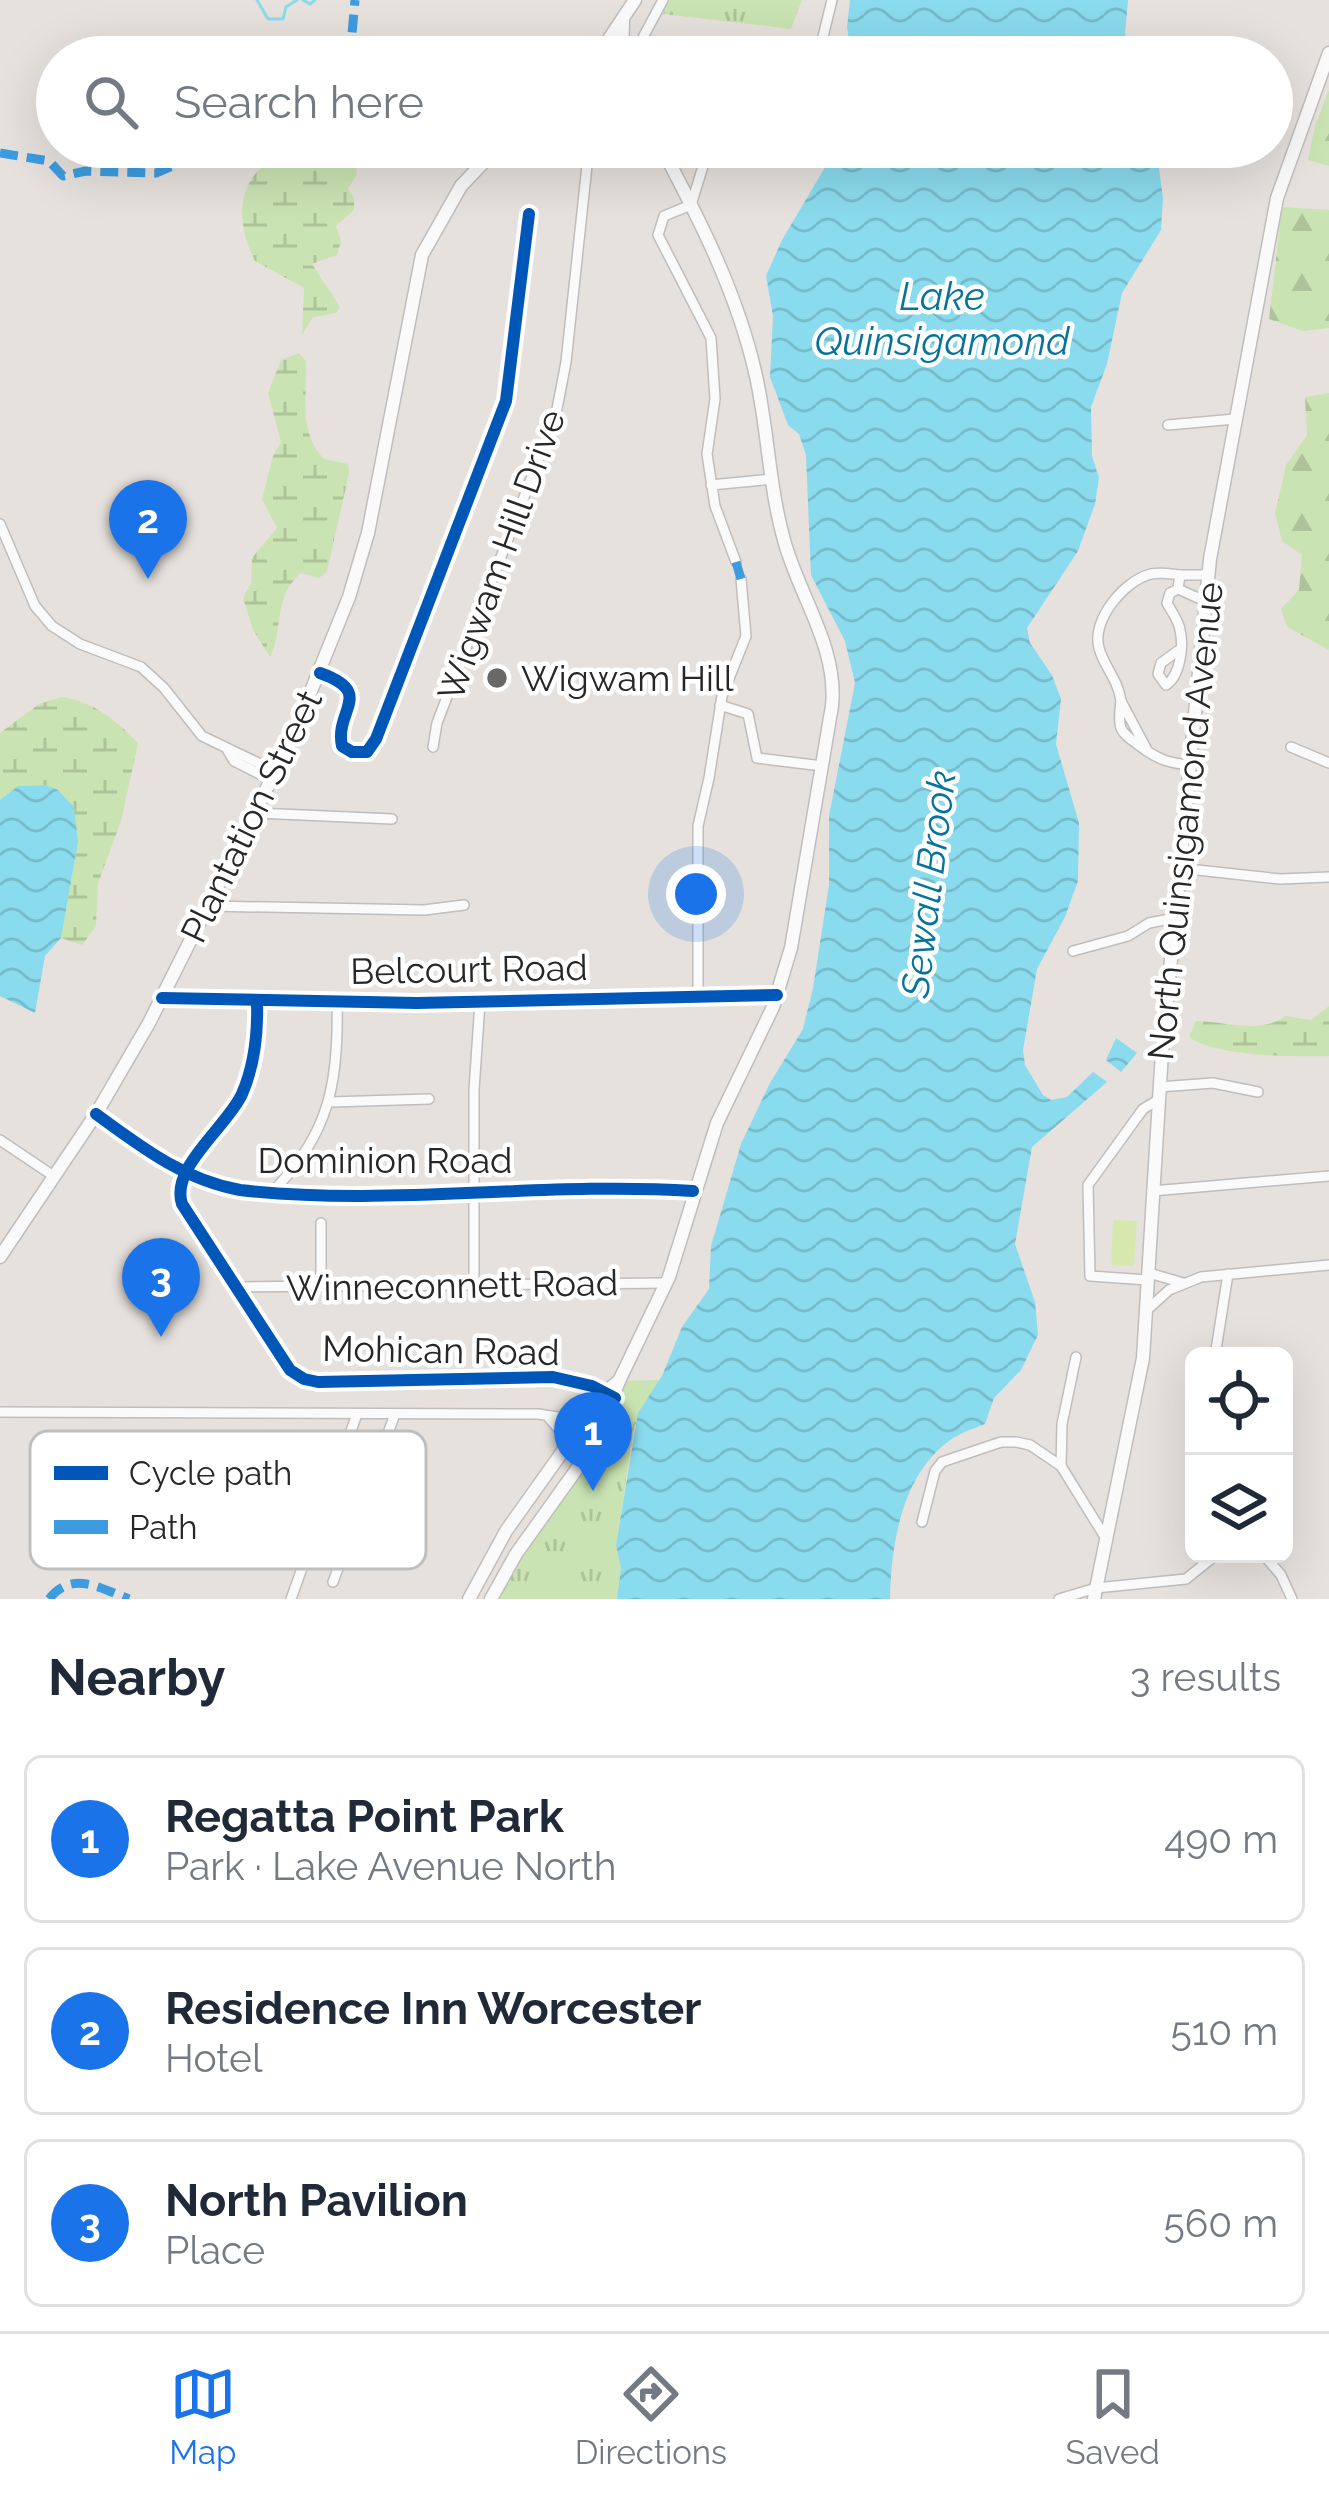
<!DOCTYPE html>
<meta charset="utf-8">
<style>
:root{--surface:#fff;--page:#f6f6f7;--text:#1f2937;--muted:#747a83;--line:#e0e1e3;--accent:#1a73e8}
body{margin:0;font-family:Raleway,sans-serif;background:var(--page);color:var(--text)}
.controls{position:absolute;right:36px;bottom:36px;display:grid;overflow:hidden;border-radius:18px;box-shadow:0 12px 48px #0002}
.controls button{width:108px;height:108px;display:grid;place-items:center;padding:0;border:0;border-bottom:3px solid var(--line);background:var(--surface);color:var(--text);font:60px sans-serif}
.you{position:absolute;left:696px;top:894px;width:42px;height:42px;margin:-30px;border:9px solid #fff;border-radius:50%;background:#1a73e8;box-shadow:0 0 0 18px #1a73e833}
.badge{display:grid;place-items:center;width:78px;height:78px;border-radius:50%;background:var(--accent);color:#fff;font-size:39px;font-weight:700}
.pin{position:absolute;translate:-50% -99px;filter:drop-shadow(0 3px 6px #0008)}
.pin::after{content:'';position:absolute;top:63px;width:42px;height:36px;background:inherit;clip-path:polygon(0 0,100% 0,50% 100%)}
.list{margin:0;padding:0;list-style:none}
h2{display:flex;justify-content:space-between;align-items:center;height:156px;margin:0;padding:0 48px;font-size:51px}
h2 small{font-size:39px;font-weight:400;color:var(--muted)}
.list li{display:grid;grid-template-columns:78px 1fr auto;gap:36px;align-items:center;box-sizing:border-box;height:168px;margin:0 24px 24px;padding:0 24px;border:3px solid var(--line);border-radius:18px}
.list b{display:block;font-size:45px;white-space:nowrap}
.list p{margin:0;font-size:39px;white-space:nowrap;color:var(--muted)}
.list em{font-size:39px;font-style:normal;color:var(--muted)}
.icon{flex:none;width:66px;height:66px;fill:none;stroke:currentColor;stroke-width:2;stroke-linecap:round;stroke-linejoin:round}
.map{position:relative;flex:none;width:1329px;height:1599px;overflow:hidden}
.search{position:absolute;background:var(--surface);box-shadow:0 12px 48px #0002;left:36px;right:36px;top:36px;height:132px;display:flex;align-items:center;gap:30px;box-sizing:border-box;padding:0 42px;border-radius:66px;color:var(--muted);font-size:45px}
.sheet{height:732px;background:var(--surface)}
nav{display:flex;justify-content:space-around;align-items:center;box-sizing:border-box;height:168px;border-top:3px solid var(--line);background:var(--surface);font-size:33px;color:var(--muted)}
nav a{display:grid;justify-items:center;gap:6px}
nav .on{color:var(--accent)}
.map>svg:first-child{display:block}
.grass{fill:url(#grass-tufts)}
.forest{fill:url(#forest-firs)}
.wetland{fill:url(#wetland-marsh)}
.pitch{fill:#d7e8af}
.water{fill:url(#water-waves)}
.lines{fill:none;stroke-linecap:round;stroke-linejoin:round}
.stream{stroke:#8adbed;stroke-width:3}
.minor-casing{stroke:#bfbdbe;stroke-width:12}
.secondary-casing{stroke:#bfbdbe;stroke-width:15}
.minor{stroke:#fbfafa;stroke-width:9}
.secondary{stroke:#fbfafa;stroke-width:12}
.quiet{stroke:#3d9ce0;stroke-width:9;stroke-dasharray:18 9;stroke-linecap:butt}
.cycleway-casing{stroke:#fff;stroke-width:20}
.cycleway{stroke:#0057b8;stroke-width:12}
.poi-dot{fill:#6a6866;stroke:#fff;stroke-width:4.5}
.labels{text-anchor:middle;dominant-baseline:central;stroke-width:9;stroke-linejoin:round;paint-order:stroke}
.street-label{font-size:36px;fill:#272727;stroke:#fff}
.poi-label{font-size:36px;fill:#272727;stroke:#fff;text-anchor:start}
.water-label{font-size:39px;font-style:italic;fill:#06739c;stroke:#fff}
.key{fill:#fff;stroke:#bebebe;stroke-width:3}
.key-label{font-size:33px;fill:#272727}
</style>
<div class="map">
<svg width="1329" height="1599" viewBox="0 0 1329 1599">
<defs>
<pattern id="grass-tufts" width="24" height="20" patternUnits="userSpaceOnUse" patternTransform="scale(3)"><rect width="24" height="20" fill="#cae3b2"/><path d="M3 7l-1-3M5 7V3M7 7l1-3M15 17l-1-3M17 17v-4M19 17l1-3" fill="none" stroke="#aec399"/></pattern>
<pattern id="forest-firs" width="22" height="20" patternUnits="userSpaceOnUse" patternTransform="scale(3)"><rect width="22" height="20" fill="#cae3b2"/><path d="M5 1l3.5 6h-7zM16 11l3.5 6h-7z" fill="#aec399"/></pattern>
<pattern id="wetland-marsh" width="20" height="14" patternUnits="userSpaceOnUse" patternTransform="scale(3)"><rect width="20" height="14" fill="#cae3b2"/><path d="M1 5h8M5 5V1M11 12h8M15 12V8" fill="none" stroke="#aec399"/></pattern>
<pattern id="water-waves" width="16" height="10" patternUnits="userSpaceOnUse" patternTransform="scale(3)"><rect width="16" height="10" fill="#8adbed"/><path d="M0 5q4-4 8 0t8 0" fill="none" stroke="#77bccb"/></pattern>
</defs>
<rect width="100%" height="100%" fill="#e6e1dc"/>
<g class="grass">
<path d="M669,0H802L791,29L663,14Z"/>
<path d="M660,1380L634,1427L616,1545L621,1568L617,1599H491L585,1460L619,1381Z"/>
</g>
<g class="forest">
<path d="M1329,90V166L1308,160L1315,126Z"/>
<path d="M1282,207L1329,210V328L1303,331L1269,319Z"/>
<path d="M1329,393V650L1287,627L1281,609L1299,590L1302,555L1282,541L1275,514L1286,465L1307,435L1305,397Z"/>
</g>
<g class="wetland">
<path d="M278,147H363L354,155L357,174L348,189L354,198V210L336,226L341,241L337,255L312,264L340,307L336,313L313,317L302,335L304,288L255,261C236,224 235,179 275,158Z"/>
<path d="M299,353L306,361C308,396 297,430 324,459L348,464L349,473L327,572L319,578L301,573C273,596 283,633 270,657L253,630L243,598L251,583L252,558L277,528L262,499L273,456L281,442L268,393L281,360Z"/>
<path d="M61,697C93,701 116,720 138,743L121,821L98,883L96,926L82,945L61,938L78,842L45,785L18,786L0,800V733L39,704Z"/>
<path d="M1329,1006V1056C1293,1057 1218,1057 1189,1037L1196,1021C1223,1021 1262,1035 1285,1016L1311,1020Z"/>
</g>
<g class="pitch">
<path d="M1113,1220L1137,1221L1134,1266L1111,1265Z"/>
<path d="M266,1429H296L297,1457L267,1458Z"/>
</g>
<g class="water">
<path d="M850,0H1128L1125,34L1134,57H852L847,27Z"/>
<path d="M837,147H1156L1163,198L1161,230L1122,293L1107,364L1091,407L1092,456L1099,478L1095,504L1078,551L1027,628L1030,643L1052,675L1061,699L1056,744L1079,823L1078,881L1065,917L1037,969L1023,1050L1025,1065L1043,1095L1051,1100L1067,1097L1093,1072L1107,1082L1032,1147L1015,1244L1035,1302L1038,1335L1021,1370L994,1398L985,1424C973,1429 959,1433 949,1441C902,1475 891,1544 890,1599H617L621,1568L616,1545L638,1413L662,1376L682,1327L709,1289L711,1246L741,1144L770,1083L803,1029L813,988L829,885V816L855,683L845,641L811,575L806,455L799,434L788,425L770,377L773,316L766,276L782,240Z"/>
<path d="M45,785L58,790L74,807L78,842L61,938L45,956L35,1013L0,996V800L18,786Z"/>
<path d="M1116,1038L1137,1053L1121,1072L1106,1060Z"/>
</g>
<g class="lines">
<g class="stream">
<path d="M257,0L268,19H283L286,7L297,0"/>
<path d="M303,0L310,4L315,0"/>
</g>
<defs>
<g id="minor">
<path d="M663,0L640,43L717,57"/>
<path d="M818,57L832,0"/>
<path d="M709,147L691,205L664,216L658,235L711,338L715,399L707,454L715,506L736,562"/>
<path d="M1168,425L1235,419"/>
<path d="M711,485L773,479"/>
<path d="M0,524L35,606L52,626L80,644L141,667L164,688L202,736L275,771"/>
<path d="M1180,575H1208"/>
<path d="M1178,589L1170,593L1167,603C1171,611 1179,621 1180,630C1184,647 1180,676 1166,685L1158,674L1161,663L1179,650"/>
<path d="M1178,589L1205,601"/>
<path d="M320,673C376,693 334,710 342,746L352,752H367L376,739L506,401L529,214"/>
<path d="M1121,701C1118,679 1104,667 1099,648C1091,620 1125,580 1151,574C1161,572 1171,574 1180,575L1178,589"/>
<path d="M720,705L748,714L757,758L822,766"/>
<path d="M433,747L437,723L556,414L566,362L589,147"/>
<path d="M1291,747L1329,763"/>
<path d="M1147,750L1121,701C1117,733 1120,731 1144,749C1160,760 1169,763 1189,765"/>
<path d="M228,751L234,761L271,780"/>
<path d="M257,813L392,819"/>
<path d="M1179,868L1280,879L1329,877"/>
<path d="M208,906L424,910L464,905"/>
<path d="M1073,951L1128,936L1149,923L1175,918"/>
<path d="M698,996V826L709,778L722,696L746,636L741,579"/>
<path d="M162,998L417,1003L777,995"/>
<path d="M257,1002C258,1034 255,1064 242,1094C227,1127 170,1167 182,1204L290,1370L304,1379L318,1382L553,1377L610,1395"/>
<path d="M1159,1087L1213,1083L1258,1092"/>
<path d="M330,1102L429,1099"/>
<path d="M96,1114C141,1147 184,1180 240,1190C389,1207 543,1181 693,1191"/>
<path d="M0,1140L55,1177"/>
<path d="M1152,1191L1329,1176"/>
<path d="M272,1192C330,1134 339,1081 337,1002"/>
<path d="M1149,1273L1183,1283"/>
<path d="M1148,1280L1090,1276L1088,1185L1143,1109L1158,1100"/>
<path d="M474,1285V1090L480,1002"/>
<path d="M238,1287L666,1283"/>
<path d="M321,1287V1223"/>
<path d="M1147,1310L1169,1290L1201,1277L1329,1265"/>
<path d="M1215,1356L1228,1274"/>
<path d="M0,1412L538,1414L578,1420L600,1431"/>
<path d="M549,1418L562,1433L563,1449"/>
<path d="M1061,1466L1062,1424L1076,1357"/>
<path d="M922,1522L935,1471L942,1462L1001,1442H1016L1030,1445L1061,1466L1105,1537"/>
<path d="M1263,1554L1281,1575L1292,1599"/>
<path d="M333,1582L395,1414"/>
<path d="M291,1599L357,1414"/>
<path d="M1059,1599L1096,1588L1186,1579L1217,1554"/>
</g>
<g id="secondary">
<path d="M597,57L635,0"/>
<path d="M622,57L623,22"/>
<path d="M0,1257L96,1114L149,1023L292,738L349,597L368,533L422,255L461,186L498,147"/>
<path d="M469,1599L506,1531L605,1392L619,1381"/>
<path d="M491,1599L516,1554L594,1445L619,1381L669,1277L717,1123L773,1007L791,948L832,706C838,647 799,596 784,540C769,487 768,430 756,376C738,295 700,220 661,147"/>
<path d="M1094,1599L1143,1358L1162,1052L1210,559L1277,198L1329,53"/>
</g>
</defs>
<use href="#minor" class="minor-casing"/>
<use href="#secondary" class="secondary-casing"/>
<use href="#minor" class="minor"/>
<use href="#secondary" class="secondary"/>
<g class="quiet">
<path d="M343,57L351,45L355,0"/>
<path d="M0,153L49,161L63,176L86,171L156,173L195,156L244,147"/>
<path d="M736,562L741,579"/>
<path d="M49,1599C72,1570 100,1588 129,1599"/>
</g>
<defs>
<g id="cycleway">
<path d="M320,673C376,693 334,710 342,746L352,752H367L376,739L506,401L529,214"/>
<path d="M162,998L417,1003L777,995"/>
<path d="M257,1002C258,1034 255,1064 242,1094C227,1127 170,1167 182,1204L290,1370L304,1379L318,1382L553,1377L592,1386L615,1398"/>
<path d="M96,1114C141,1147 184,1180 240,1190C389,1207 543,1181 693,1191"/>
</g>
</defs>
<use href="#cycleway" class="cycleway-casing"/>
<use href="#cycleway" class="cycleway"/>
</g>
<circle class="poi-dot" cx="497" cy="678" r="12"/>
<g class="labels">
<g class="street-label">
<text transform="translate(501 555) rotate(-70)">Wigwam Hill Drive</text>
<text transform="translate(251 816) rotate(-64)">Plantation Street</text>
<text transform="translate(1185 821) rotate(-84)">North Quinsigamond Avenue</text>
<text transform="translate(469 969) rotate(-1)">Belcourt Road</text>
<text x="385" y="1160">Dominion Road</text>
<text transform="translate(452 1285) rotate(-1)">Winneconnett Road</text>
<text transform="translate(441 1350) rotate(1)">Mohican Road</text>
</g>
<g class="poi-label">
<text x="521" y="678">Wigwam Hill</text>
</g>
<g class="water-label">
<text x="942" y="296">Lake<tspan x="942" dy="45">Quinsigamond</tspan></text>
<text transform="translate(928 884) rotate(-83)">Sewall Brook</text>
</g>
</g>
<rect x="30" y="1431" width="396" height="138" rx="18" class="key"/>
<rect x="54" y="1466" width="54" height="14" fill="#0057b8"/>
<rect x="54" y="1520" width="54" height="14" fill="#3d9ce0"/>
<g class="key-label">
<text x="129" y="1485">Cycle path</text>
<text x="129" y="1539">Path</text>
</g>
</svg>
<div class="controls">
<button><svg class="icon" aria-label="locate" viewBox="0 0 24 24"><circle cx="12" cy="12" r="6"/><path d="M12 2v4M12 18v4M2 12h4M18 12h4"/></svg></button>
<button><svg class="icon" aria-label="layers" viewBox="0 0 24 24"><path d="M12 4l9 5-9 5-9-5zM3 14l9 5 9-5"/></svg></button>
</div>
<div class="you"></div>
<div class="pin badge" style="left:593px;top:1491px">1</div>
<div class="pin badge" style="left:148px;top:579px">2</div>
<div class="pin badge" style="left:161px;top:1337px">3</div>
<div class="search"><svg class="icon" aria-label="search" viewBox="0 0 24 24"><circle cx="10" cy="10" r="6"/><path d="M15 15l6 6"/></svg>Search here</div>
</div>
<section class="sheet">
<h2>Nearby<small>3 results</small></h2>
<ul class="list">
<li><span class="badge">1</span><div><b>Regatta Point Park</b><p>Park · Lake Avenue North</p></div><em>490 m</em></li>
<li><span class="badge">2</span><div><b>Residence Inn Worcester</b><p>Hotel</p></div><em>510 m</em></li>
<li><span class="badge">3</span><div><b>North Pavilion</b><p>Place</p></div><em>560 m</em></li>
</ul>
</section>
<nav>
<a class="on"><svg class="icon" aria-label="map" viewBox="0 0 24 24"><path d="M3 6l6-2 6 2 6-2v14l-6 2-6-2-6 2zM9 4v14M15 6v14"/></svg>Map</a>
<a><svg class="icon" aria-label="directions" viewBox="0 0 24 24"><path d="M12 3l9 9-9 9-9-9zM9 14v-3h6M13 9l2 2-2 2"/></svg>Directions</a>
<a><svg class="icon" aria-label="saved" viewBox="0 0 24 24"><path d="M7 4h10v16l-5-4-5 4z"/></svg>Saved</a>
</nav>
